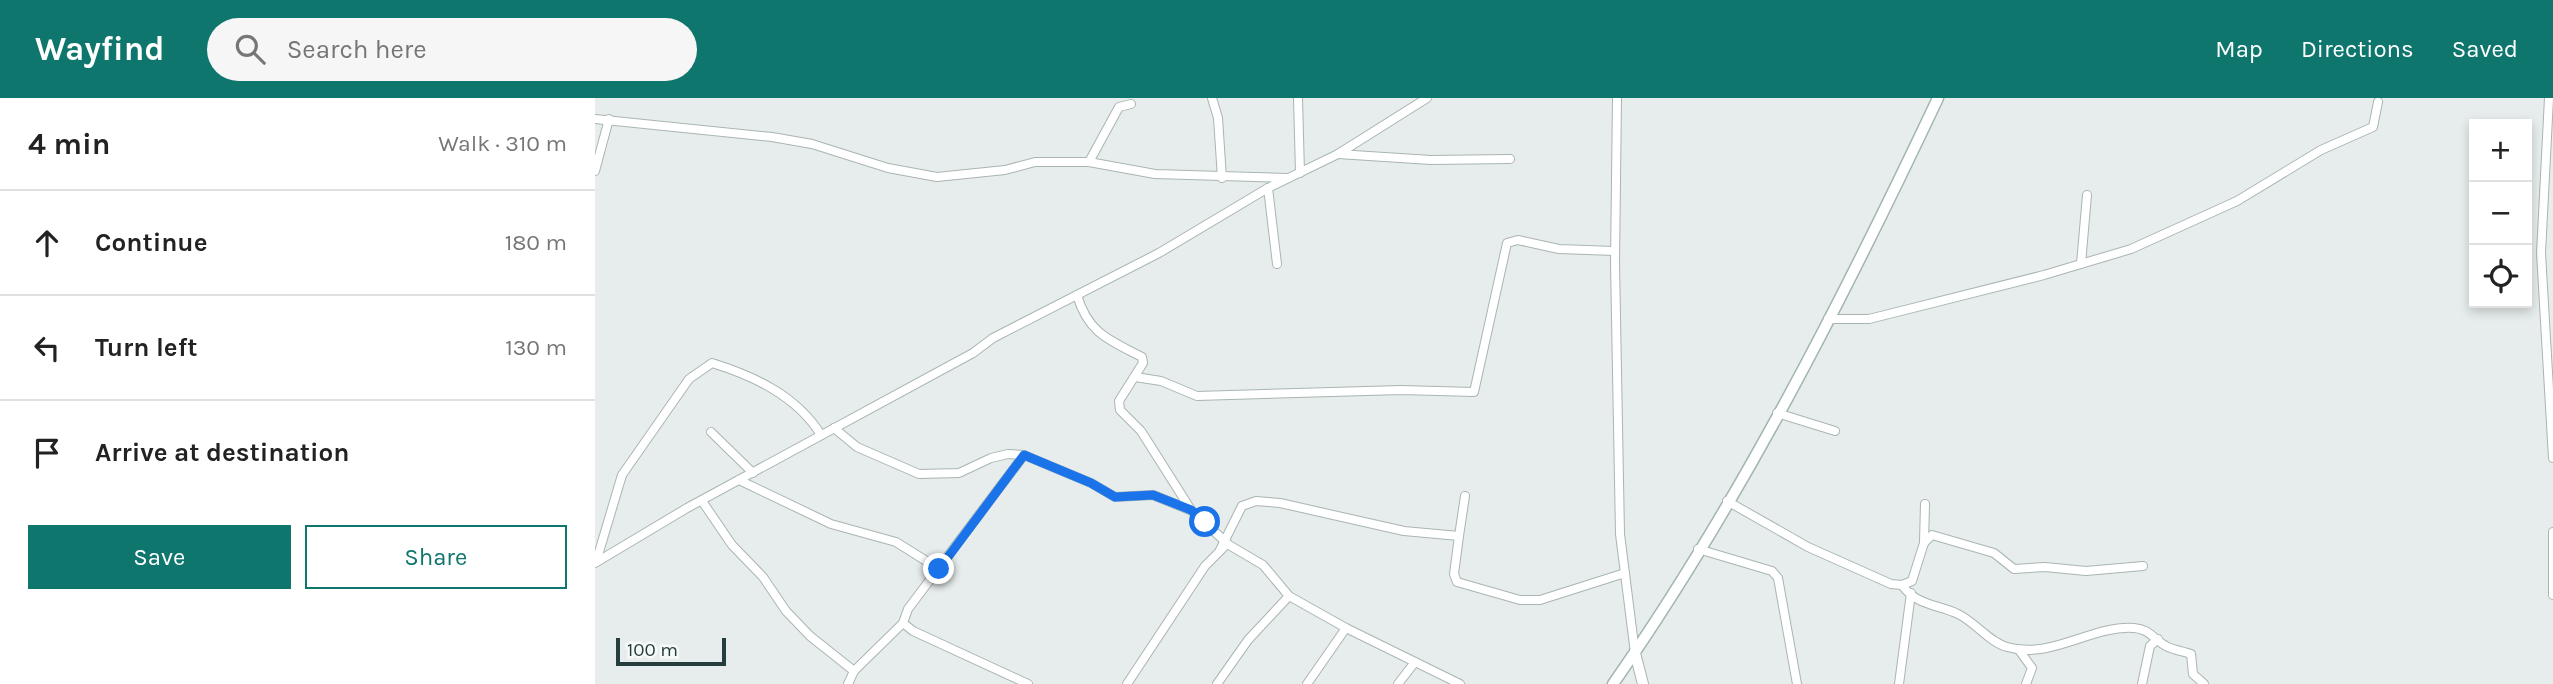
<!DOCTYPE html>
<meta charset="utf-8">
<style>
:root{--surface:#fff;--page:#f6f6f6;--text:#222;--muted:#767676;--line:#e0e0e0;--accent:#0f766e}
body{margin:0;font-family:Karla,sans-serif;background:var(--page);color:var(--text)}
.controls{position:absolute;right:21px;top:21px;display:grid;overflow:hidden;border-radius:0px;box-shadow:0 4px 10px #0003}
.controls button{width:63px;height:63px;display:grid;place-items:center;padding:0;border:0;border-bottom:2px solid var(--line);background:var(--surface);color:var(--text);font:35px sans-serif}
.scale{position:absolute;left:21px;bottom:18px;width:110px;box-sizing:border-box;padding-left:7px;border:4px solid #263d3d;border-top:0;font-size:19px;line-height:24px;white-space:nowrap;color:#263d3d;-webkit-text-stroke:5px #f6faf9;paint-order:stroke}
.stop{position:absolute;width:21px;height:21px;margin:-16px;border:5px solid #1a73e8;border-radius:50%;background:#fff}
.stop.end{background:#1a73e8;border-color:#fff;box-shadow:0 2px 7px #0008}
.list{margin:0;padding:0;list-style:none}
h2{display:flex;justify-content:space-between;align-items:center;height:91px;margin:0;padding:0 28px;font-size:30px}
h2 small{font-size:23px;font-weight:400;color:var(--muted)}
.list li{display:grid;grid-template-columns:46px 1fr auto;gap:21px;align-items:center;box-sizing:border-box;height:105px;padding:0 28px;border-top:2px solid var(--line)}
.list b{display:block;font-size:26px;white-space:nowrap}
.list em{font-size:23px;font-style:normal;color:var(--muted)}
.actions{display:flex;gap:14px;padding:21px 28px}
.actions a{flex:1;padding:16px 0;border:2px solid var(--accent);border-radius:0px;text-align:center;font-size:24px;color:var(--accent)}
.actions .main{background:var(--accent);color:#fff}
.icon{flex:none;width:38px;height:38px;fill:none;stroke:currentColor;stroke-width:2;stroke-linecap:round;stroke-linejoin:round}
.map{position:relative;flex:none;width:1958px;height:586px;overflow:hidden}
header{display:flex;align-items:center;gap:42px;box-sizing:border-box;height:98px;padding:0 35px;background:var(--accent);color:#fff}
header strong{font-size:33px}
nav{display:flex;gap:38px;margin-inline-start:auto;font-size:24px}
.search{width:490px;height:63px;background:var(--page);display:flex;align-items:center;gap:18px;box-sizing:border-box;padding:0 24px;border-radius:38px;color:var(--muted);font-size:26px}
main{display:flex}
aside{flex:1;background:var(--surface)}
.map>svg:first-child{display:block}
.lines{fill:none;stroke-linecap:round;stroke-linejoin:round}
.minor-casing{stroke:#a9b5b4;stroke-width:10}
.tertiary-casing{stroke:#a9b5b4;stroke-width:12}
.secondary-casing{stroke:#a2b5b3;stroke-width:13}
.minor{stroke:#fff;stroke-width:8}
.tertiary{stroke:#fff;stroke-width:10}
.secondary{stroke:#fff;stroke-width:10}
.route{stroke:#1a73e8;stroke-width:9}
</style>
<header>
<strong>Wayfind</strong>
<div class="search"><svg class="icon" aria-label="search" viewBox="0 0 24 24"><circle cx="10" cy="10" r="6"/><path d="M15 15l6 6"/></svg>Search here</div>
<nav><a>Map</a><a>Directions</a><a>Saved</a></nav>
</header>
<main>
<aside>
<h2>4 min<small>Walk · 310 m</small></h2>
<ul class="list">
<li><svg class="icon" aria-label="ahead" viewBox="0 0 24 24"><path d="M12 20V5M6 11l6-6 6 6"/></svg><div><b>Continue</b></div><em>180 m</em></li>
<li><svg class="icon" aria-label="left" viewBox="0 0 24 24"><path d="M17 20v-9H6M10 6l-5 5 5 5"/></svg><div><b>Turn left</b></div><em>130 m</em></li>
<li><svg class="icon" aria-label="arrive" viewBox="0 0 24 24"><path d="M6 21V4h12l-3 4 3 4H6"/></svg><div><b>Arrive at destination</b></div></li>
</ul>
<div class="actions"><a class="main">Save</a><a>Share</a></div>
</aside>
<div class="map">
<svg width="1958" height="586" viewBox="0 0 1958 586">
<rect width="100%" height="100%" fill="#e6edec"/>
<g class="lines">
<defs>
<g id="minor">
<path d="M617,0L623,20L627,80"/>
<path d="M703,0L705,75"/>
<path d="M1022,0L1020,165L1025,436L1040,555"/>
<path d="M1954,0L1946,155L1958,360"/>
<path d="M0,21L177,39L217,46L293,70L342,79L410,72L440,64H494L560,76L692,80"/>
<path d="M743,56L836,62L915,61"/>
<path d="M494,64L524,9L536,6"/>
<path d="M0,73L14,21"/>
<path d="M673,90L682,166"/>
<path d="M1486,166L1492,97"/>
<path d="M482,197C493,235 514,242 547,259L548,265L524,303L525,312L546,333L596,412L634,447L668,467L694,498L751,530L865,586"/>
<path d="M1233,221H1274L1449,177L1536,151L1642,103L1726,52L1778,29L1783,4"/>
<path d="M540,279L566,283L602,298L806,292L879,294L912,145L923,142L964,151L1020,153"/>
<path d="M1182,315L1240,333"/>
<path d="M239,330L262,349L324,376L364,375L396,360L413,356L429,357L496,385L520,399L558,397L595,412"/>
<path d="M116,334L158,375"/>
<path d="M429,357L313,511L308,525L318,533L433,586"/>
<path d="M144,382L236,426L301,444L344,471"/>
<path d="M107,403L137,447L168,479L191,513L215,538L259,573"/>
<path d="M1132,403L1213,449L1296,486L1307,487L1317,483L1329,445L1337,437L1399,455L1419,471L1450,469L1491,473L1548,468"/>
<path d="M1958,434V497"/>
<path d="M864,438L870,398"/>
<path d="M1329,445L1330,406"/>
<path d="M1103,451L1177,473L1183,480L1202,586"/>
<path d="M625,452L647,408L661,403L685,405L809,433L864,438L859,476L862,484L925,502H945L1030,475"/>
<path d="M1,464L27,377L94,281L117,265C159,278 202,298 226,337"/>
<path d="M0,465L92,410L378,255L398,240L564,155L673,90L743,56L832,0"/>
<path d="M1307,487C1322,508 1342,506 1363,516C1380,524 1394,544 1412,549C1457,562 1496,527 1539,530C1555,531 1558,541 1571,548C1578,552 1588,553 1596,556L1598,576L1609,586"/>
<path d="M1424,552L1437,570L1431,586"/>
<path d="M253,586L259,573L308,525"/>
<path d="M532,586L610,468L628,450"/>
<path d="M622,586L653,542L694,498"/>
<path d="M712,586L751,530"/>
<path d="M803,586L820,564"/>
<path d="M1304,586L1316,495"/>
<path d="M1547,586L1555,548L1563,541"/>
</g>
<path id="tertiary" d="M1040,555L1048,586"/>
<path id="secondary" d="M1018,586C1144,406 1249,199 1343,0"/>
</defs>
<use href="#minor" class="minor-casing"/>
<use href="#tertiary" class="tertiary-casing"/>
<use href="#secondary" class="secondary-casing"/>
<use href="#minor" class="minor"/>
<use href="#tertiary" class="tertiary"/>
<use href="#secondary" class="secondary"/>
</g>
<g class="lines">
<path class="route" d="M344,471L429,357L496,385L520,399L558,397L596,412L610,424"/>
</g>
</svg>
<div class="controls">
<button>+</button>
<button>−</button>
<button><svg class="icon" aria-label="locate" viewBox="0 0 24 24"><circle cx="12" cy="12" r="6"/><path d="M12 2v4M12 18v4M2 12h4M18 12h4"/></svg></button>
</div>
<div class="scale">100 m</div>
<div class="stop" style="left:610px;top:424px"></div>
<div class="stop end" style="left:344px;top:471px"></div>
</div>
</main>
